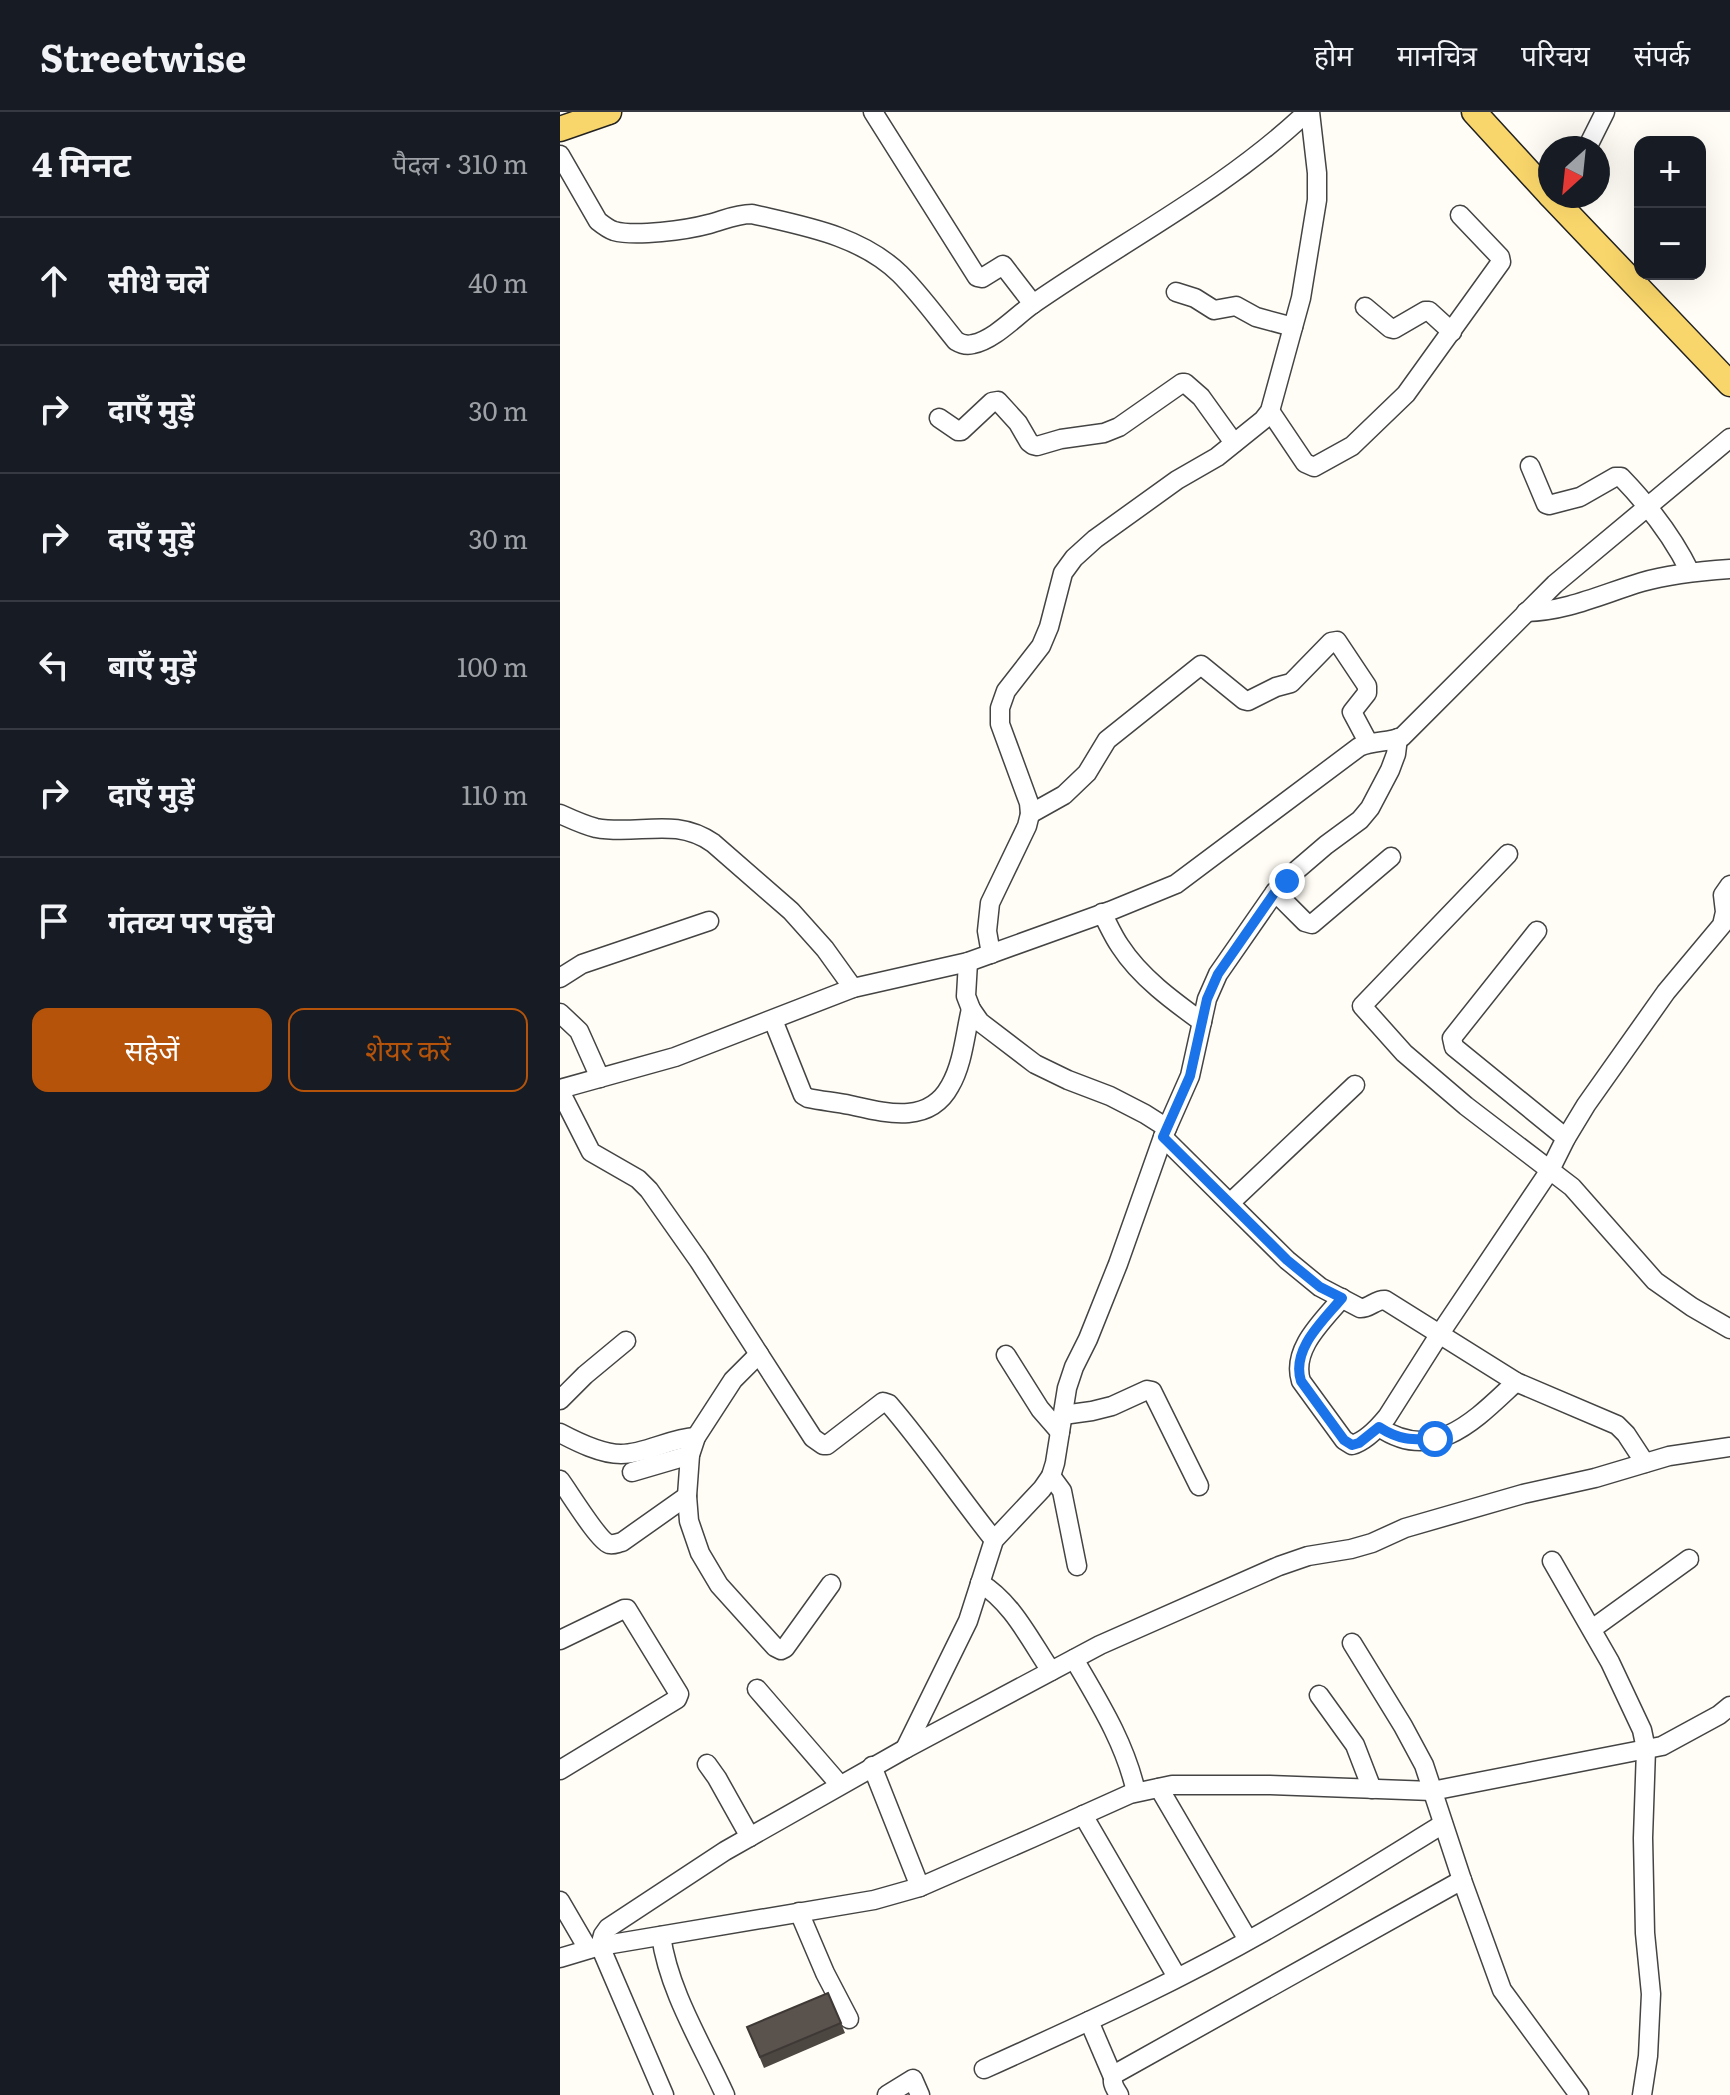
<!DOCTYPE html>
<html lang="hi">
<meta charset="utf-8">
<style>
:root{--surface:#171b24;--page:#242831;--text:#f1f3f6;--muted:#9ea1a6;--line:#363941;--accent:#b45309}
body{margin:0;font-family:Literata,"Noto Sans Devanagari",serif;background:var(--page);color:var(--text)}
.controls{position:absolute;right:24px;top:24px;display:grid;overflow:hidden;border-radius:16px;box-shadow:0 8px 32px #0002}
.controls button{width:72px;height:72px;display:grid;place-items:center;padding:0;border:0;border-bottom:2px solid var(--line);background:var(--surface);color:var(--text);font:40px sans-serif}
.compass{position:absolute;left:978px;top:24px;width:72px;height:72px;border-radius:50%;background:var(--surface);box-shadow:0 8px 32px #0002;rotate:207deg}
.stop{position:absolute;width:24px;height:24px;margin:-18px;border:6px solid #1a73e8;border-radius:50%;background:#fff}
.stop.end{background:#1a73e8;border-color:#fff;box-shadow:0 2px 8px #0008}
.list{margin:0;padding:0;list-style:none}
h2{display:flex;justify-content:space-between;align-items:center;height:104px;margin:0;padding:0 32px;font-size:34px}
h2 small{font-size:26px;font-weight:400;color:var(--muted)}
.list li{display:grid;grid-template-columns:52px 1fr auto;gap:24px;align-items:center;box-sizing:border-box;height:128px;padding:0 32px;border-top:2px solid var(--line)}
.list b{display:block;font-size:30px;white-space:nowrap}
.list em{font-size:26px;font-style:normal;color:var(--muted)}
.actions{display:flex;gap:16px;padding:24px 32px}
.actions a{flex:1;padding:18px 0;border:2px solid var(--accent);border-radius:16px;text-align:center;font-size:28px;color:var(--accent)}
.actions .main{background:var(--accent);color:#fff}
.icon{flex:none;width:44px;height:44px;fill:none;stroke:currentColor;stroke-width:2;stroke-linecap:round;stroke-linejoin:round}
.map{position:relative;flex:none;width:1170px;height:1983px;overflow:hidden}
header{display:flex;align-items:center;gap:48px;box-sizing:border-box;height:112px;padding:0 40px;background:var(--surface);border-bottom:2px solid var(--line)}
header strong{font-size:38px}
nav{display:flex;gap:44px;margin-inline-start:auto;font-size:28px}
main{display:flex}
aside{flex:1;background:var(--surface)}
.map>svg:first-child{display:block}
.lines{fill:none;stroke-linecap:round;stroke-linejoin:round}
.minor-casing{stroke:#444;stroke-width:21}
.major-casing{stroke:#222;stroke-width:27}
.minor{stroke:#fff;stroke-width:18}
.major{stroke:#f9d66b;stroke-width:24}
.wall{fill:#4d4742}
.building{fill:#5a524d;stroke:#3f3936;stroke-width:2}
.route{stroke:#1a73e8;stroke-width:10}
</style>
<header>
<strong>Streetwise</strong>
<nav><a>होम</a><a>मानचित्र</a><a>परिचय</a><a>संपर्क</a></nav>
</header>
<main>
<aside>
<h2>4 मिनट<small>पैदल · 310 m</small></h2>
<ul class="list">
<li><svg class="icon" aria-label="ahead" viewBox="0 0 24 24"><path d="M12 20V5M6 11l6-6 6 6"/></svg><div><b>सीधे चलें</b></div><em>40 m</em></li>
<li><svg class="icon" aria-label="right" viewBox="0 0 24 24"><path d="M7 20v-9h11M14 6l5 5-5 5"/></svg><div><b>दाएँ मुड़ें</b></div><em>30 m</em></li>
<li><svg class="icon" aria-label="right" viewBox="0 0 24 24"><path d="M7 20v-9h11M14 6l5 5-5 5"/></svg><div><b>दाएँ मुड़ें</b></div><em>30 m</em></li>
<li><svg class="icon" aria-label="left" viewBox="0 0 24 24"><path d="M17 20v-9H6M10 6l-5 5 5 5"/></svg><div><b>बाएँ मुड़ें</b></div><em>100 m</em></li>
<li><svg class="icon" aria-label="right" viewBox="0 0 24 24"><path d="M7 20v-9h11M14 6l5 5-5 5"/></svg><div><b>दाएँ मुड़ें</b></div><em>110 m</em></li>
<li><svg class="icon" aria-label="arrive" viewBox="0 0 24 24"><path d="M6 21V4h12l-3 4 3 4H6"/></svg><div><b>गंतव्य पर पहुँचे</b></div></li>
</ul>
<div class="actions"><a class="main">सहेजें</a><a>शेयर करें</a></div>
</aside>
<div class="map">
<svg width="1170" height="1983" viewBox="0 0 1170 1983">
<rect width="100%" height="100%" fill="#fffdf5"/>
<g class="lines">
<defs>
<g id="minor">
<path d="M313,0L417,165L422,166L443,153L473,192"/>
<path d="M1027,36L1045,0"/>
<path d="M0,43L38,109C43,113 48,117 54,119C75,125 127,118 149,112C164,108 176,102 192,102C243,114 300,123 340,162C360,182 378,207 396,229C401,232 406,234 413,232C434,228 456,204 473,192C565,128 666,77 747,0"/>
<path d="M616,180L635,186L654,198L676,194L696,205L733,215"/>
<path d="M805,195L830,216L834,217L865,199H869L892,220"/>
<path d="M710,299L745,351L754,355L792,334L846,282L941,150L940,145L900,103"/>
<path d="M379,306L398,319H401L432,290L438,289L458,311L469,330L473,333L477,334L501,327L544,321L559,315L622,271H625L641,285L674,331"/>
<path d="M970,354L986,392L989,393L1020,385L1055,365H1061C1089,394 1112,423 1130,460"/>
<path d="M966,500C1008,499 1042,482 1082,470C1110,462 1141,459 1170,457"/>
<path d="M0,702C11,707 24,713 36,716C78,724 114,704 153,731L231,799L265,837L293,876"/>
<path d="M470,702L504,683L527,661L547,628L641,553L684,588L688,589L716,575L731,571L771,530L777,529L807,574V581L792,600L808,630"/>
<path d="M948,742L802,894L844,941L906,994L1012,1075L1095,1169L1132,1195L1170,1217"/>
<path d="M715,780L745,810L752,812L831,745"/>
<path d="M542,801C548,812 553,824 560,834C580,865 613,889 642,910"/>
<path d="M977,819L892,926L894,935L1006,1026"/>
<path d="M431,842L427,819L430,791L467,714L470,702L469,691L440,612V596L446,579L481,534L489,515L503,461L514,446L535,427L617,368L657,345L703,308L710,299L741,186L757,88V61L750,0"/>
<path d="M408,850L406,884L411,897L420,910L475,952L508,968L550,984L585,1002L607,1016"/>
<path d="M0,866L22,852L149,809"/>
<path d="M0,901L19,919L40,966"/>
<path d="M213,908L243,983L248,986C262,989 276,990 290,993C326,1001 369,1013 390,974C403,952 405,922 411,897"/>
<path d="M0,977L115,945L293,876L408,850L550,799L616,772L799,635C813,628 828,631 842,625L995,472L1170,326"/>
<path d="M0,979L31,1040L78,1067L89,1078L139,1149L253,1326L263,1333H267L323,1290L329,1292C366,1335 398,1383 434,1428"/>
<path d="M603,1025L727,1148L760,1175L800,1196C809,1197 816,1187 825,1188L956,1270L1057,1313L1066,1322L1085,1351"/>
<path d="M670,1091L795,973"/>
<path d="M782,1186C763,1209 731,1237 741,1269L784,1328L792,1333C806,1329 818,1316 827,1305L879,1223L990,1058L1006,1026L1026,993L1106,880L1162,813L1165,800L1163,783L1170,773"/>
<path d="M199,1242L173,1268L136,1325L130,1343L127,1384L129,1409L140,1441L159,1473L215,1535L221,1538L225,1536L271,1472"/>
<path d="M446,1243L480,1297L500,1320"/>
<path d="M0,1288L25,1263L66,1229"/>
<path d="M503,1303L532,1299L552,1294L587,1278L592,1279L639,1374"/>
<path d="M819,1315C875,1353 917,1306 956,1270"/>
<path d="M0,1321C17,1330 41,1342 61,1342C86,1342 110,1326 136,1325"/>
<path d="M72,1360L130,1343"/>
<path d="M491,1364L502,1379L517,1454"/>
<path d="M0,1368C9,1380 38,1428 49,1432C54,1433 57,1431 62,1430L127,1384"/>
<path d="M992,1449L1050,1550L1082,1618L1086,1637L1083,1726L1085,1821L1091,1882L1088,1944L1082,1983"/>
<path d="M420,1471C452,1490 470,1528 491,1559"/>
<path d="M1032,1517L1129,1447"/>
<path d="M0,1528L64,1497H67L119,1582L117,1587L0,1658"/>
<path d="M792,1531L843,1614L864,1653L902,1768L942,1878L1019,1983"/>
<path d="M514,1547C539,1590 565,1631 576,1680"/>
<path d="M197,1577L280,1673"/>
<path d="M759,1583L795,1633L812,1677"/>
<path d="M345,1637L408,1509L434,1428L482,1377L491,1364L495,1351L507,1276L514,1255L528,1227L558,1152L603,1025L630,964L647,887L658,862L715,780L738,757L766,733L800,708L810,696L830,658L836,642L838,626"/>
<path d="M147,1652L157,1666L190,1725"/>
<path d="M312,1654L360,1775"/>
<path d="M599,1676L688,1828"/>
<path d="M523,1703L617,1865"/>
<path d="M0,1789L28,1837"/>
<path d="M239,1800L265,1861L289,1907"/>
<path d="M101,1824C109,1880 142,1932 165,1983"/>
<path d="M0,1846L40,1834L314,1788L360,1775L472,1726L570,1682L612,1673H709L872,1679L1102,1634L1159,1603L1170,1594"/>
<path d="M529,1909L553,1965"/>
<path d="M424,1957C526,1911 629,1864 726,1807C779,1777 831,1744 883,1712"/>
<path d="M104,1983L40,1834L43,1823L48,1816L165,1739L345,1637L540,1533L719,1454L748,1444L791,1437L812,1431L845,1416L963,1382L1035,1366L1109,1344L1170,1335"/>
<path d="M327,1983L353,1967L360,1983"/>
<path d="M559,1983C555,1976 550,1970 555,1962L902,1768"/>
</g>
<g id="major">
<path d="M914,0L990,83"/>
<path d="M0,17L49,0"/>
<path d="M991,84L1170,272"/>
</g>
</defs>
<use href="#minor" class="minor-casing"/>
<use href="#major" class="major-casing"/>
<use href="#minor" class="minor"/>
<use href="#major" class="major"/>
</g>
<path class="wall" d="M281,1911L285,1921L204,1956L187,1915Z"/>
<path class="building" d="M268,1881L281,1911L200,1945L187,1915Z"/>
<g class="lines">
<path class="route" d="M727,769L715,780L658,862L647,887L630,964L603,1025L727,1148L760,1175L782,1186C763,1209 731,1237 741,1269L784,1328L792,1333L799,1331L819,1315C839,1328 851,1328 875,1327"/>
</g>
</svg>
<div class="controls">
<button>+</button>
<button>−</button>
</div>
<svg class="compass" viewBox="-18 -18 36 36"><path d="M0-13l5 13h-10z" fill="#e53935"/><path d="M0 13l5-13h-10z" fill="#9ea1a6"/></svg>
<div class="stop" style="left:875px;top:1327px"></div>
<div class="stop end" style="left:727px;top:769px"></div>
</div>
</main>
